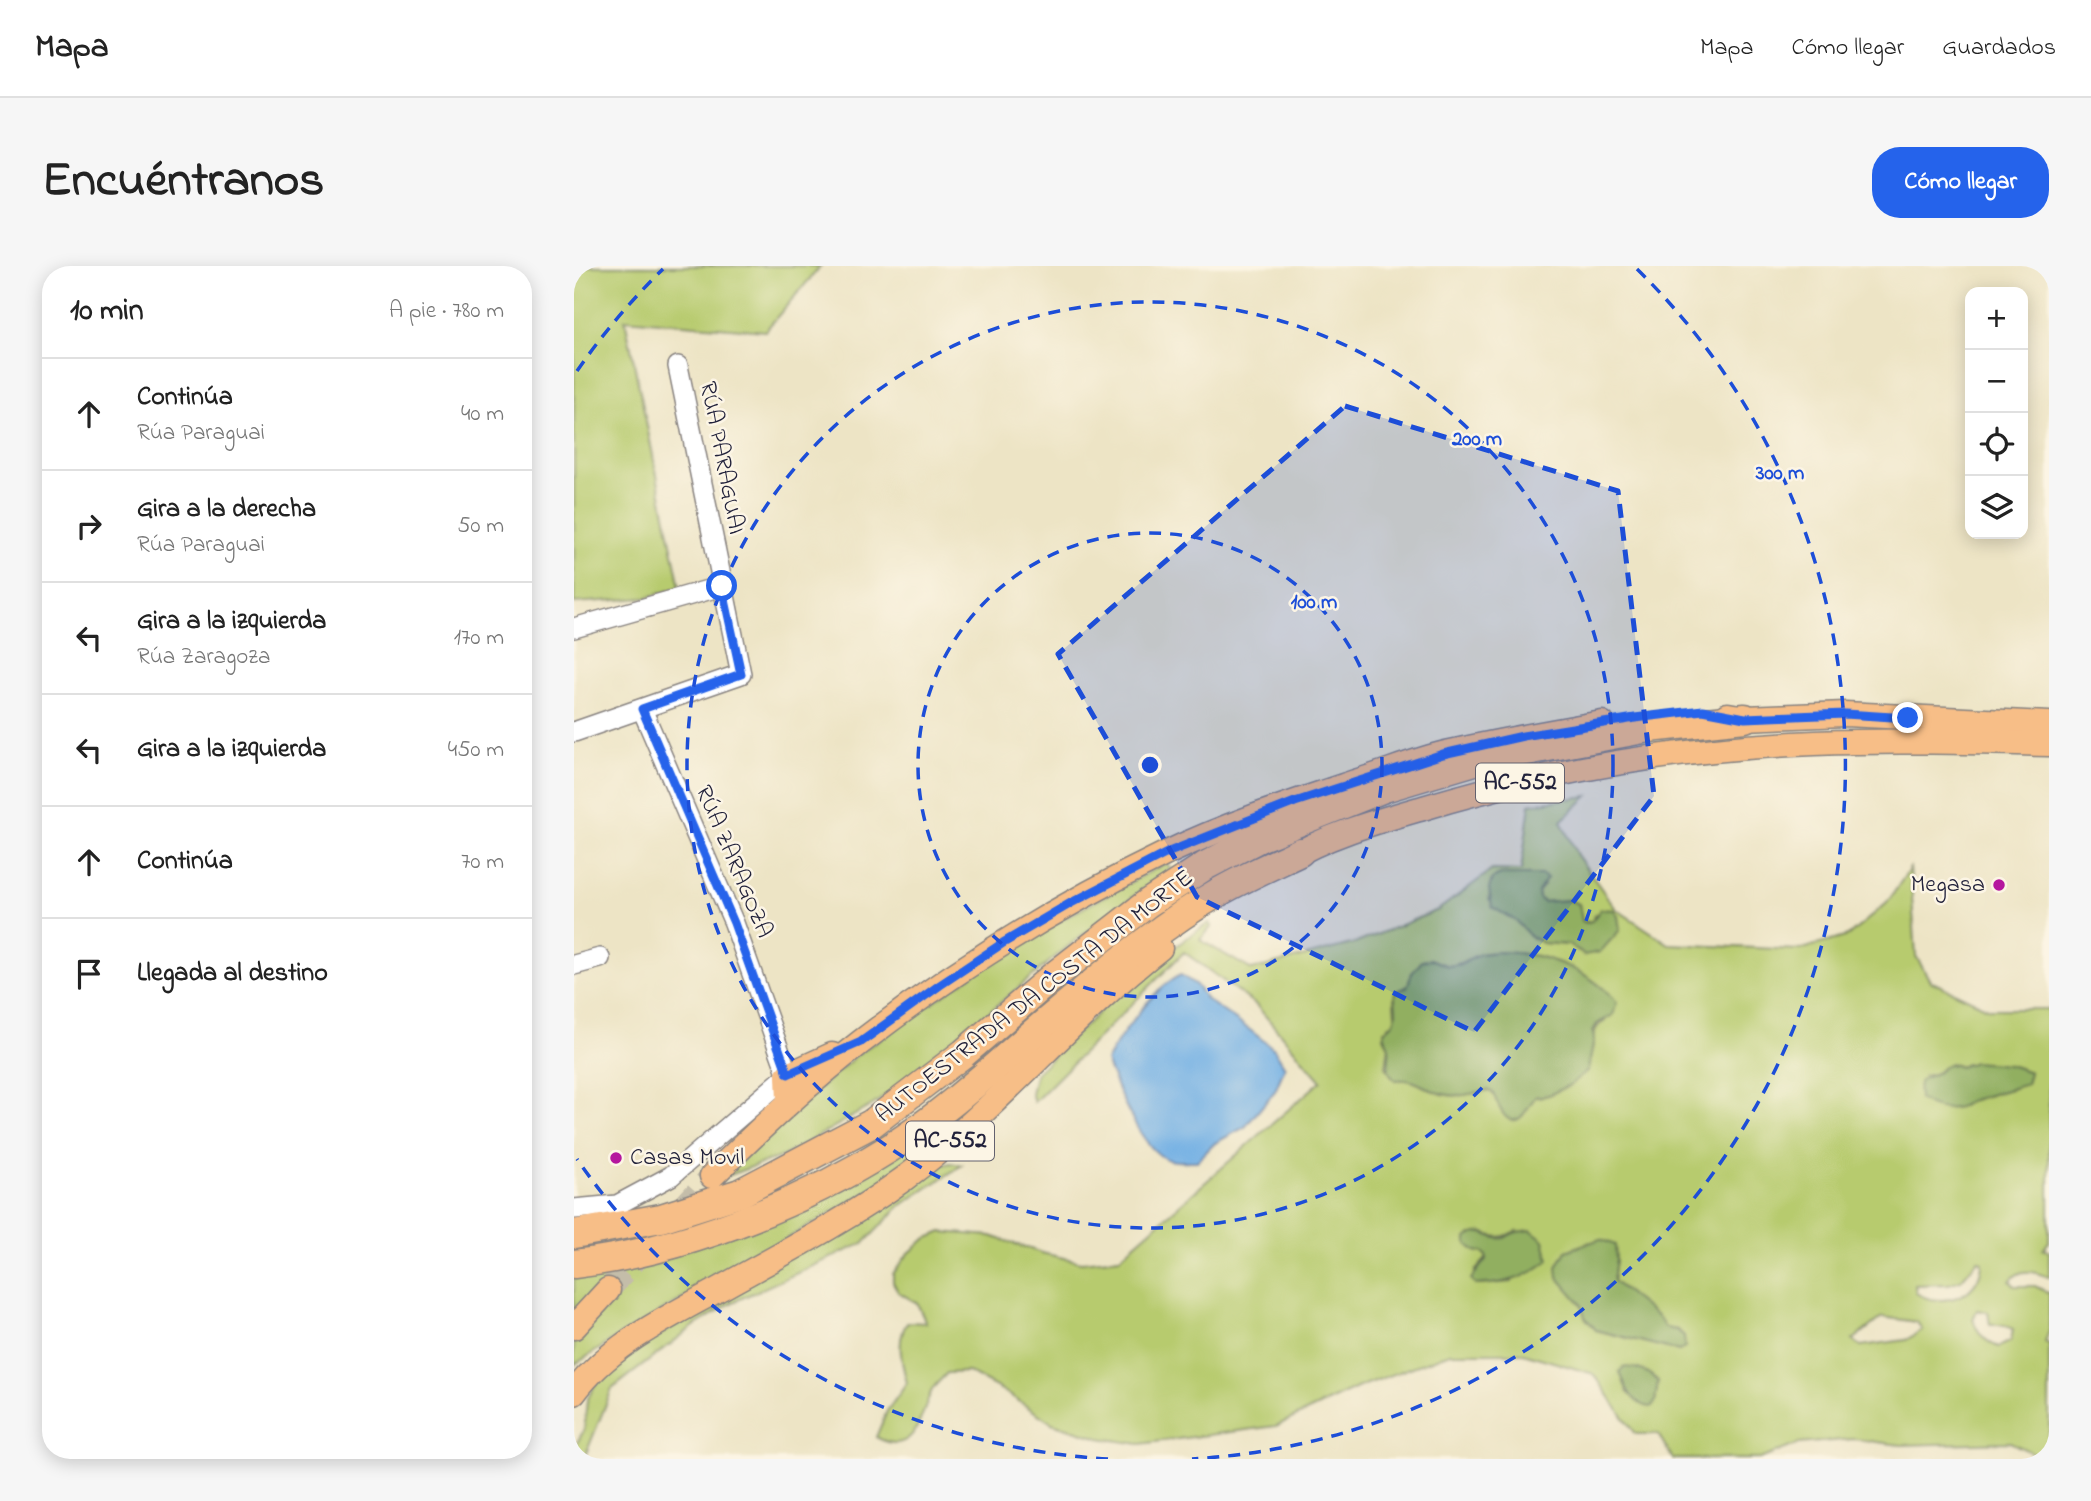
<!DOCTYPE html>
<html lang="es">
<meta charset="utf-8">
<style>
:root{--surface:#fff;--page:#f6f6f6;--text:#222;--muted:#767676;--line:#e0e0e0;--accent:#2563eb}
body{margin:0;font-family:"Indie Flower",sans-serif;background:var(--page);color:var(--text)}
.controls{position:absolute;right:21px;top:21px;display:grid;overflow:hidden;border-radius:14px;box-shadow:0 4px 18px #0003}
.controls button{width:63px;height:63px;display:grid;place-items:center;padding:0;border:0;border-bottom:2px solid var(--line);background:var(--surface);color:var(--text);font:35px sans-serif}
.stop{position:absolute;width:21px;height:21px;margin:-16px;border:5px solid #2563eb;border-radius:50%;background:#fff}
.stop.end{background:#2563eb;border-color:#fff;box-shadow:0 2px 7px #0008}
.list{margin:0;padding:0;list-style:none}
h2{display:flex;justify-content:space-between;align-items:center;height:91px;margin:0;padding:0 28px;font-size:30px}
h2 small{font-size:23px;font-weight:400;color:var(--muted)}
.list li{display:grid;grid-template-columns:46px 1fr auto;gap:21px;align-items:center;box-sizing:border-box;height:112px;padding:0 28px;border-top:2px solid var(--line)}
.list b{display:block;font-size:26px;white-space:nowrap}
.list p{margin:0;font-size:23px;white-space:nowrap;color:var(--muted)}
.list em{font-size:23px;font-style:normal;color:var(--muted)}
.icon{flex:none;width:38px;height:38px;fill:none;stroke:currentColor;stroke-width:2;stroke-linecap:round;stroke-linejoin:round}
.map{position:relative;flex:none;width:1475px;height:1193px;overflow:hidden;border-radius:28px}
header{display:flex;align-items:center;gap:42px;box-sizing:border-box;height:98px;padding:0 35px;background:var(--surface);border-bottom:2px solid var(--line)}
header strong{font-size:33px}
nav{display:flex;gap:38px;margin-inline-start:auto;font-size:24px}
.intro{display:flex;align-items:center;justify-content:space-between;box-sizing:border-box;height:168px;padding:0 42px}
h1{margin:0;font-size:49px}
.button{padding:18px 32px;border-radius:28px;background:var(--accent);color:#fff;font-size:24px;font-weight:700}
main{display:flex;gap:42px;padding:0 42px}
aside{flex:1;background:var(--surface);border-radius:28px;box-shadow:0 4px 18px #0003}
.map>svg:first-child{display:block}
.green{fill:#b7cb6e;stroke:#6c7654;stroke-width:2;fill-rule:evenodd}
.forest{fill:#91af61;stroke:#5a684e;stroke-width:2}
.water{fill:#71afe4;stroke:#4a6890;stroke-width:2}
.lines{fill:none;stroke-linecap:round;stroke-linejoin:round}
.major-tunnel{stroke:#c4bda9;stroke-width:24;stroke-dasharray:24 12;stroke-linecap:butt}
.minor-casing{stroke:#888380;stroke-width:22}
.major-casing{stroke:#888380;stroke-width:27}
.highway-casing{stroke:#888380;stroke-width:31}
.minor{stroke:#fff;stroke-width:19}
.major{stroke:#f7be87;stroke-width:24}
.highway{stroke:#f7be87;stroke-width:28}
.route{stroke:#2563eb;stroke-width:9}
.marked{fill:#1d4ed8;fill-opacity:0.2;stroke:#1d4ed8;stroke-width:5;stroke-dasharray:14 9;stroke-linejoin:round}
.ring{fill:none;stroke:#1d4ed8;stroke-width:3.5;stroke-dasharray:12 9}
.poi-dot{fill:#b5179e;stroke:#fcf5e5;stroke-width:2.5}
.labels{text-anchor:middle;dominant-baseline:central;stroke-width:5;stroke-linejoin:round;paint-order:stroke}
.shield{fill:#fcf5e5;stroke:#63616e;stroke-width:2}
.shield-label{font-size:23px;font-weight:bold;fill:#22223b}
.street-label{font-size:24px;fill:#22223b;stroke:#fcf5e5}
.poi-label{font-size:24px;fill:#22223b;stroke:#fcf5e5;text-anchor:end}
.centre{fill:#1d4ed8;stroke:#fcf5e5;stroke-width:3.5}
.ring-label{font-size:21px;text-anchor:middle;font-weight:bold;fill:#1d4ed8;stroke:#fcf5e5;stroke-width:5;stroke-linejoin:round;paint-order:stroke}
</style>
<header>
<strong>Mapa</strong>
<nav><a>Mapa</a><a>Cómo llegar</a><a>Guardados</a></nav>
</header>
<div class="intro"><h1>Encuéntranos</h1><a class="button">Cómo llegar</a></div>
<main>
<aside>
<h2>10 min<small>A pie · 780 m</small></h2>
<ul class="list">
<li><svg class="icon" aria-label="ahead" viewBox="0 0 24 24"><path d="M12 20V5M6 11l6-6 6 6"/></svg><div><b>Continúa</b><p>Rúa Paraguai</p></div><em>40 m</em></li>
<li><svg class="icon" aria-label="right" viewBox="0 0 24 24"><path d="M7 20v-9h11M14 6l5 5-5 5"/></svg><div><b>Gira a la derecha</b><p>Rúa Paraguai</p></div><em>50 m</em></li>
<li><svg class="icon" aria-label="left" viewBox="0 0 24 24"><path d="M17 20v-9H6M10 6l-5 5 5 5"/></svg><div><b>Gira a la izquierda</b><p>Rúa Zaragoza</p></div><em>170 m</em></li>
<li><svg class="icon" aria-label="left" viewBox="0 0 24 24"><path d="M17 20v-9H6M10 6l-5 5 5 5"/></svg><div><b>Gira a la izquierda</b></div><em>450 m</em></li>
<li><svg class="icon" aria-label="ahead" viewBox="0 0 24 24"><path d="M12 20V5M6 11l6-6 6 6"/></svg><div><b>Continúa</b></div><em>70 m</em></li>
<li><svg class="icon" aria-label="arrive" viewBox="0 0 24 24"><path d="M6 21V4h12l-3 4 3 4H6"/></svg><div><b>Llegada al destino</b></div></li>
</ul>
</aside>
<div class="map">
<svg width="1475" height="1193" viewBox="0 0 1475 1193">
<rect width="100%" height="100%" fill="#fcf5e5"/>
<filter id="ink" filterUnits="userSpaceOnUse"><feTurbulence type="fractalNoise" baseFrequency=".0143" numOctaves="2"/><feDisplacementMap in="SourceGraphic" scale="14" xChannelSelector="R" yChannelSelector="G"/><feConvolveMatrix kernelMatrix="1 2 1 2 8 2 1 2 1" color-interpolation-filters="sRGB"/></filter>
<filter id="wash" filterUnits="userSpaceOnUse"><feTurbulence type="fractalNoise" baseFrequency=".00686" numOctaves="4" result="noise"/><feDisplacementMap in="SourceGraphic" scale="28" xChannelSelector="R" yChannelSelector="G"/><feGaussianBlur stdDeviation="1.57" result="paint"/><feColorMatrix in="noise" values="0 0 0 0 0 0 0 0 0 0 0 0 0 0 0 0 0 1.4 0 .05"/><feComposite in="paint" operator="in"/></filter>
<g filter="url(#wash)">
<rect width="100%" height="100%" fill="#ede4c5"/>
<g class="green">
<path d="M0,0H247L191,65L51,53L106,321L72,332L0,337Z"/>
<path d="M1014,530L987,555L1003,589L1042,643L1095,678L1225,684L1274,670L1313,637L1336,602L1342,690L1356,715L1416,743H1475V976L1469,983L1475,985V1011C1461,1006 1446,1001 1436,1015L1441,1020H1461L1475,1027V1065L1471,1076L1475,1078V1193H1465L1459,1187L1436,1176L1327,1179L1280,1173L1224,1178L1186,1193H1099L1084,1168H1061L1020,1108L949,1087H876L785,1121L702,1160L566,1178L525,1172L478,1157L428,1124L394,1106L373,1107C368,1113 361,1118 358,1124C346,1149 342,1193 302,1171L313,1145L333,1117C328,1098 321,1072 334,1056L352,1057L343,1037L324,1026L319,1016V1008L334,988L351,973L368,966L417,970L468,987L507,996L545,992L747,815L682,739L610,686L460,836L457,827L462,807C517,754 570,699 635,657L638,660L626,674L678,704L785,676L864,644L918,604L947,605L956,538ZM927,609L951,610L970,619L964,626L965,632L969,636L995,634L1005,638L1008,656L1018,655L1022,647L1010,689L996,679L968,677L957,671L942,655L915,633L918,613ZM924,686C960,686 990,698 1021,716L1031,755C1018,760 1017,779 1016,793L975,829L961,831L948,850L914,824C897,827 886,832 869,828C848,823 845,812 821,814L812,801L815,780L810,771L814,760L821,756C822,746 818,736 821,726C833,722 836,720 838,707L857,693C880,708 886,694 907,688C912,686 919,687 924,686ZM1376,797L1386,801L1392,798L1435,799L1456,806L1453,818L1395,835L1388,840L1350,810L1363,807ZM943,965L938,1016L902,1019L901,1005L913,992L910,987L908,966C922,973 929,972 943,965ZM1015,976L1042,993L1039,1015L1044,1020L1085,1052L1091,1062L1104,1064L1110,1070L1105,1085L1022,1064L1011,1051L1007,1038L983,1001L992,985ZM1404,994L1408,996C1407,1031 1368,1043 1342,1027L1341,1019L1375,1018L1387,1014ZM1403,1044L1414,1046L1416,1059H1430L1439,1063L1437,1075L1425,1081C1412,1077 1403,1066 1399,1053ZM1308,1051L1343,1056L1348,1064L1332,1074L1287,1080L1279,1074ZM1046,1106L1084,1115L1081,1136L1054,1127Z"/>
<path d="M592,597L597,602L498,677L354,797L300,838L209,890L141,914L284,788L446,676Z"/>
<path d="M411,827L414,830L331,904L50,1067L0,1099V1077L5,1071L0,1048V1012L69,999Z"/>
<path d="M376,897L388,899L326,940L290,977L159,1036L120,1060L38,1123L11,1190L7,1193H0V1182L10,1164L13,1134L21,1119L57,1087L360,901Z"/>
</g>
<g class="forest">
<path d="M927,609H968L973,612L964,626L965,632L969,636L995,634L1005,638L1008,655L1012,657L1018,655L1027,643L1040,644L1044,650L1046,664L1026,686L1010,689L996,679L968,677L957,671L942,655L918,641L915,623L918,613Z"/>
<path d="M924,686C969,686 1013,702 1043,736L1039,749L1023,758L1019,765L1020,774L1014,804L998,818L975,829L961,831C957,837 953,845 948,850C933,865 923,837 919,827L914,824C898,827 886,832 869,828C848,823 845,812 821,814C809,804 817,796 815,782C814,776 810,772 810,765C813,762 817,760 819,757C825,749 820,735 821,726L833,721L838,707L848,695L857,693L874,700L888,698L906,688Z"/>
<path d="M1400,796L1435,799L1456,806L1453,818L1395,835C1380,847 1360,844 1345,833C1343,809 1345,816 1362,807C1374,800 1368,794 1386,801Z"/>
<path d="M957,964L970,974L975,994C952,1013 931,1018 901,1019L897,1013L913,992L910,987L901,985L893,978V972C911,959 913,975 930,972C933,971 936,968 940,967C945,965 951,965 957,964Z"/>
<path d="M1026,973L1041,979L1042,993L1039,1015L1085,1052L1091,1062L1103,1064L1110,1070L1111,1082L1105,1085L1022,1064L1011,1051L1007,1038L984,1011L983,1001L992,985Z"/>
<path d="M1049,1101C1062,1101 1075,1106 1084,1115L1081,1137L1077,1141C1058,1139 1052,1122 1046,1106Z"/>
</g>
<path class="water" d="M607,709L622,719L633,734L676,764L700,783L711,801L701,825L671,861L641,877L623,895C614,895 604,896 595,894C568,886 542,820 532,795C546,770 581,719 607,709Z"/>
</g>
<g filter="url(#ink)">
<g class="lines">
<path class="major-tunnel" d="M34,1024L138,910"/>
<defs>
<g id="minor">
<path d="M0,362L148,320"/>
<path d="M0,466L167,408L104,100"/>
<path d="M0,699L26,692"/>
<path d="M0,943L43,939L97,910L214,809L160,657L68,443"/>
</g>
<g id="major">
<path d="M1154,449L1171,452L1271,448L1475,458"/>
<path d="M711,595C750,570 804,555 849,542C975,504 1110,482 1241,477C1319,474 1397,476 1475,478"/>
<path d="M215,835L214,809L258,789"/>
<path d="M138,910C186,863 234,817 287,776C382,703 485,639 593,587C653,558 718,537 781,516C811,507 842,494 872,487C924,475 976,466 1028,457"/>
<path d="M0,1061L34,1024"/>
<path d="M0,1127C35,1079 93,1052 145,1023C208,988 272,955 331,912C423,844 496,752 586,682"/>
</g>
<g id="highway">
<path d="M0,968L87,952L166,927L297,858L390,787L476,713L574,637L631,600L687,571L810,522L904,494L1075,462L1171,452"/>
<path d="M0,998C106,986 226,939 316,882C381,841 437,784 496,736C543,697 593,656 645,626C671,611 699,599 726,586"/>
</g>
</defs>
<use href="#minor" class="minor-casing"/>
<use href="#major" class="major-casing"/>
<use href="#highway" class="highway-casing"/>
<use href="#minor" class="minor"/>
<use href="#major" class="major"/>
<use href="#highway" class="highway"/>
</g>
</g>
<g class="lines" filter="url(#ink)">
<path class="route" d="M148,320L167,408L68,443L160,657L214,808L287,776L366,719L429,677L497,637L595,586L721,536L869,488L949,470L1061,452L1129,444L1171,452L1271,448L1334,452"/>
</g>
<path class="marked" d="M771,140L1044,225L1080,530L900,766L623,631L484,388Z"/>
<g class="ring">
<circle cx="576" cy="499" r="232"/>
<circle cx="576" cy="499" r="463"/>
<path d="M534 1193A695 695 0 0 1 3 893M3 105A695 695 0 0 1 89 3M1063 3A695 695 0 0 1 618 1193"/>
</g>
<g class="poi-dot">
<circle cx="1425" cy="619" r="7"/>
<circle cx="42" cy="892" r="7"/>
</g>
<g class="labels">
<g class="shield">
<rect x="902" y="497.5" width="88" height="39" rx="5"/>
<rect x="332" y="855.5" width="88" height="39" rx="5"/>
</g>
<g class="shield-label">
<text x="946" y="517">AC-552</text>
<text x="376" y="875">AC-552</text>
</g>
<g class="street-label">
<text transform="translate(147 192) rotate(79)">RÚA PARAGUAI</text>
<text transform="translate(159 596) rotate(67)">RÚA ZARAGOZA</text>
<text transform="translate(461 731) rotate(-38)">AUTOESTRADA DA COSTA DA MORTE</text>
</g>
<g class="poi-label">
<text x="1411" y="619">Megasa</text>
<text x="56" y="892" text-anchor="start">Casas Movil</text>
</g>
</g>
<circle cx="576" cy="499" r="10" class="centre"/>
<g class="ring-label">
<text x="903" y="179">200 m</text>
<text x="1206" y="213">300 m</text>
<text x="740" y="342">100 m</text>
</g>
</svg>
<div class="controls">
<button>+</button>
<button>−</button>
<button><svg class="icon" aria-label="locate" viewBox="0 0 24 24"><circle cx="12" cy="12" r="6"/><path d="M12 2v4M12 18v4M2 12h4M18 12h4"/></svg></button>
<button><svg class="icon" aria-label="layers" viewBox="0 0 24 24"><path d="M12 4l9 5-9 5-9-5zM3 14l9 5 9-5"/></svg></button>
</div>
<div class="stop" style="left:148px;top:320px"></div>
<div class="stop end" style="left:1334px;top:452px"></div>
</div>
</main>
